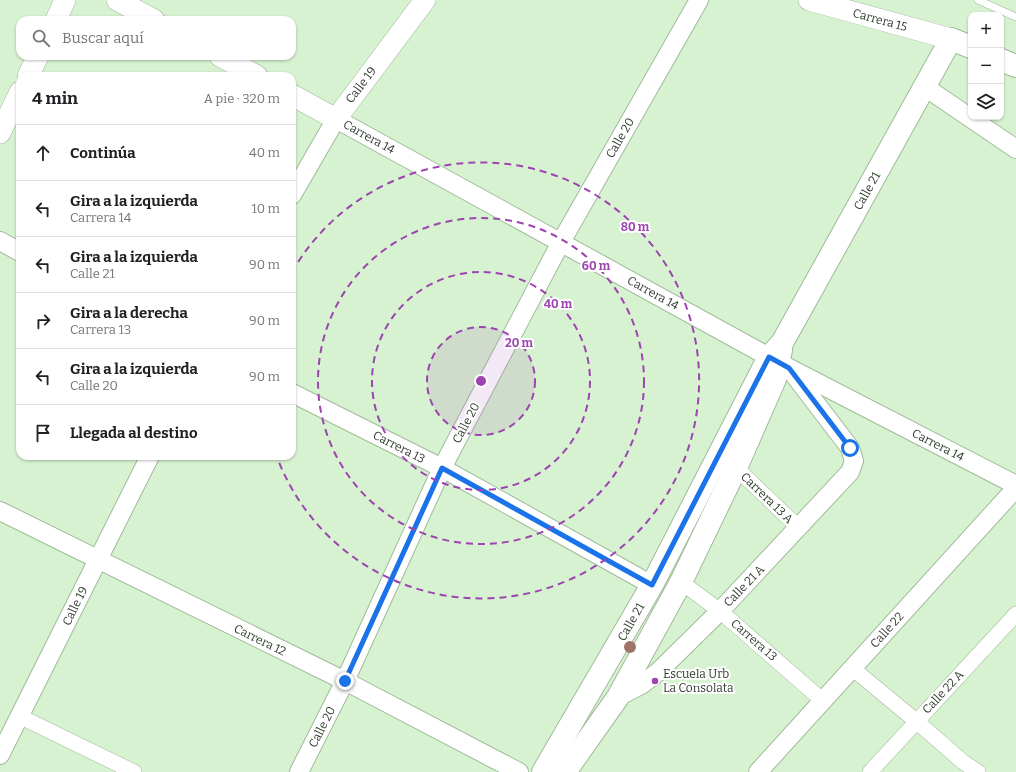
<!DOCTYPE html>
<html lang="es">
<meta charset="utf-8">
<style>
:root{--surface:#fff;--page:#f6f6f6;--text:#202124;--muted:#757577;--line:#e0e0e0}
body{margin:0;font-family:Bitter,serif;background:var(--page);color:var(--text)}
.controls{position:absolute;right:12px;top:12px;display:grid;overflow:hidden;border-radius:8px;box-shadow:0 1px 3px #0004}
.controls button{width:36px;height:36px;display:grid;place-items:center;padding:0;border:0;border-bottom:1px solid var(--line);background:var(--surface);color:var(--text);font:20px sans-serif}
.stop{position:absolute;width:12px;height:12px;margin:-9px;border:3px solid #1a73e8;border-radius:50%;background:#fff}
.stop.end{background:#1a73e8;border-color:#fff;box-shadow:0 1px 4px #0008}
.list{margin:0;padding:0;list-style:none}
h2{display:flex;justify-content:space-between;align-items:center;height:52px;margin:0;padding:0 16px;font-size:17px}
h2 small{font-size:13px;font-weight:400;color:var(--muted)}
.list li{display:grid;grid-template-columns:26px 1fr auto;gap:12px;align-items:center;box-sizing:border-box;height:56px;padding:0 16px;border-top:1px solid var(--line)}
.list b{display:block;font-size:15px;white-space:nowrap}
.list p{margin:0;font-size:13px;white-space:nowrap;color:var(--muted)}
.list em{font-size:13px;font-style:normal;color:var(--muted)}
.icon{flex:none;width:22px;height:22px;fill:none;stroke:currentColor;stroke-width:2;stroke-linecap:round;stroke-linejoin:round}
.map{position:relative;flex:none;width:1016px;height:772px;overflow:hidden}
.search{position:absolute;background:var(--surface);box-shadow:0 1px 3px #0004;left:16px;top:16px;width:280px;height:44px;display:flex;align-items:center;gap:10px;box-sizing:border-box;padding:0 14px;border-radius:12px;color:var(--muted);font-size:15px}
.panel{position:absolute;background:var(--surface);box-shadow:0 1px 3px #0004;left:16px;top:72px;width:280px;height:388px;border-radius:12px}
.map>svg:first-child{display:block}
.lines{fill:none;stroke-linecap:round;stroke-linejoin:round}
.service-casing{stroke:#a0bb9b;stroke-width:8}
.minor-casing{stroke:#a0bb9b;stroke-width:16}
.tertiary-casing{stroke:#a0bb9b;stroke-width:20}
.secondary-casing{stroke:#a0bb9b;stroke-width:22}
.primary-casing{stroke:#a0bb9b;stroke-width:24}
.service{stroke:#fff;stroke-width:7}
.minor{stroke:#fff;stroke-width:15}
.tertiary{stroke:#fff;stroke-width:18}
.secondary{stroke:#fff;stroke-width:21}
.primary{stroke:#fff;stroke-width:22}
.tree{fill:#9f746d}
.route{stroke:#1a73e8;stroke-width:5}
.ring{fill:none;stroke:#9d44b0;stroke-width:2;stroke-dasharray:7 5}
.poi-dot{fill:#9d44b0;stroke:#fff;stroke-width:1.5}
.labels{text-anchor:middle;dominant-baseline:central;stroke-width:4;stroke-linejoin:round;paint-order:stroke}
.street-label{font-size:12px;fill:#323d30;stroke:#fff}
.poi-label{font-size:12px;fill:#323d30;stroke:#fff;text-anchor:start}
.centre{fill:#9d44b0;stroke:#fff;stroke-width:2}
.ring-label{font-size:12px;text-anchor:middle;font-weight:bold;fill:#9d44b0;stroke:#fff;stroke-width:4;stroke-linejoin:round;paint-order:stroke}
</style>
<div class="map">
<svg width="1016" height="772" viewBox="0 0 1016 772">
<rect width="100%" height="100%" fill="#d6f2d0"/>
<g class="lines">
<defs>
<path id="service" d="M978,0L1016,17"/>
<g id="minor">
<path d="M736,468L799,528"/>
<path d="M681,582L720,611L823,701"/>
<path d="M852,668L916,721L963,762L978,772"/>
<path d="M21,717L134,772"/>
<path d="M870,772L1016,614"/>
</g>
<g id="tertiary">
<path d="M925,87L1016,149"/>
<path d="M292,195L336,119L789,368L1016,485"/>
<path d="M0,241L20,252"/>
<path d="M292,393L442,468L652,585"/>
<path d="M0,511L345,681L519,772"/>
<path d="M618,697L641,685L658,672L720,611L850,472L854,461L850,448L792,372"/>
<path d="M0,755L150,456"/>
<path d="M299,772L345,681L442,468L561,242L699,0"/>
<path d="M758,772L1016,488"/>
</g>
<g id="secondary">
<path d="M117,0L154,20"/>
<path d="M809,0L951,39"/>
<path d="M56,20L65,0"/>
<path d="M220,56L257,76"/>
<path d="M28,76L38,56"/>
<path d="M292,95L336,119L425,0"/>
<path d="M0,133L20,92"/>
</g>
<g id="primary">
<path d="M1001,60L1016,66"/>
<path d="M543,772L652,585L769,357L782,343L951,39L971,47"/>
<path d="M565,772L618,697L681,582L736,468L775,379L781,350"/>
</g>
</defs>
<use href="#service" class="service-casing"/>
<use href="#minor" class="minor-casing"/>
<use href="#tertiary" class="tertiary-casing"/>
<use href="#secondary" class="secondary-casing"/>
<use href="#primary" class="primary-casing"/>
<use href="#service" class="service"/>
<use href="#minor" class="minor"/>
<use href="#tertiary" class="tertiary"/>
<use href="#secondary" class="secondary"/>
<use href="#primary" class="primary"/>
</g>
<circle class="tree" cx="630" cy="647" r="6"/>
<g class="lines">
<path class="route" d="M345,681L442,468L652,585L769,357L789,368L850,448"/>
</g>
<circle cx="481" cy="381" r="54" fill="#9d44b0" fill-opacity=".12"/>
<g class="ring">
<circle cx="481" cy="381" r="54"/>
<circle cx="481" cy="381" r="109"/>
<circle cx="481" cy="381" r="163"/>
<path d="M292 272A218 218 0 1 1 277 457"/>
</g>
<circle class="poi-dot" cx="655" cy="681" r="4"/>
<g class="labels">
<g class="street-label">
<text transform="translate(880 20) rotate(15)">Carrera 15</text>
<text transform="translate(361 85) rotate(-53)">Calle 19</text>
<text transform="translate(369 137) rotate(29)">Carrera 14</text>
<text transform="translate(620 138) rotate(-60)">Calle 20</text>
<text transform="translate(867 191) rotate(-61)">Calle 21</text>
<text transform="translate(653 293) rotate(29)">Carrera 14</text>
<text transform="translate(466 423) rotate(-62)">Calle 20</text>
<text transform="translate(938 445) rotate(27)">Carrera 14</text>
<text transform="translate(399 447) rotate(27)">Carrera 13</text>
<text transform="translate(767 498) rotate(44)">Carrera 13 A</text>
<text transform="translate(744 586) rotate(-46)">Calle 21 A</text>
<text transform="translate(75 606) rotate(-64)">Calle 19</text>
<text transform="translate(631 622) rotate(-60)">Calle 21</text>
<text transform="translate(887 630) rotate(-48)">Calle 22</text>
<text transform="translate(260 640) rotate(26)">Carrera 12</text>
<text transform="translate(754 640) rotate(41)">Carrera 13</text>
<text transform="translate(943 692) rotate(-47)">Calle 22 A</text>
<text transform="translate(322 727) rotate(-63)">Calle 20</text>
</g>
<g class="poi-label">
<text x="663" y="674">Escuela Urb<tspan x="663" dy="14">La Consolata</tspan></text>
</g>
</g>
<circle cx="481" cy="381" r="6" class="centre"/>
<g class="ring-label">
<text x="635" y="231">80 m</text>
<text x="596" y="270">60 m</text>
<text x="558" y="308">40 m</text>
<text x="519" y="347">20 m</text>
</g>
</svg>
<div class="controls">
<button>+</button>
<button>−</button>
<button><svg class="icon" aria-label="layers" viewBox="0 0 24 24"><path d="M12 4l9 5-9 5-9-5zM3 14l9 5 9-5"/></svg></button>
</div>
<div class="stop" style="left:850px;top:448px"></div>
<div class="stop end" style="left:345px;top:681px"></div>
<div class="search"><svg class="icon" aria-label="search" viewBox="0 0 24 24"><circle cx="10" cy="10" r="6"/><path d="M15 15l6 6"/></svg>Buscar aquí</div>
<section class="panel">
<h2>4 min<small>A pie · 320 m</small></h2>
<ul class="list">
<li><svg class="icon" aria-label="ahead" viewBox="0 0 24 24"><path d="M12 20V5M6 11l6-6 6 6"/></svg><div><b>Continúa</b></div><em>40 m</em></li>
<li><svg class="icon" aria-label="left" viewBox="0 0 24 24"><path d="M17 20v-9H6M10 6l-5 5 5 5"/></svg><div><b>Gira a la izquierda</b><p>Carrera 14</p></div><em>10 m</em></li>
<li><svg class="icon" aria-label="left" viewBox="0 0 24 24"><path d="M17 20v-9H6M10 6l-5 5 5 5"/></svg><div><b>Gira a la izquierda</b><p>Calle 21</p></div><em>90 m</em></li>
<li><svg class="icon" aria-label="right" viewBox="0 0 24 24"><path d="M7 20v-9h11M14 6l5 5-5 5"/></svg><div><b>Gira a la derecha</b><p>Carrera 13</p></div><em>90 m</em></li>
<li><svg class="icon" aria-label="left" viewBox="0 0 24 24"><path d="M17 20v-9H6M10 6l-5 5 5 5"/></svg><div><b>Gira a la izquierda</b><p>Calle 20</p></div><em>90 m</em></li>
<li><svg class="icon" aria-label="arrive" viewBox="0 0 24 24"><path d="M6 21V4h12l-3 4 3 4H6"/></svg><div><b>Llegada al destino</b></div></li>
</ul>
</section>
</div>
